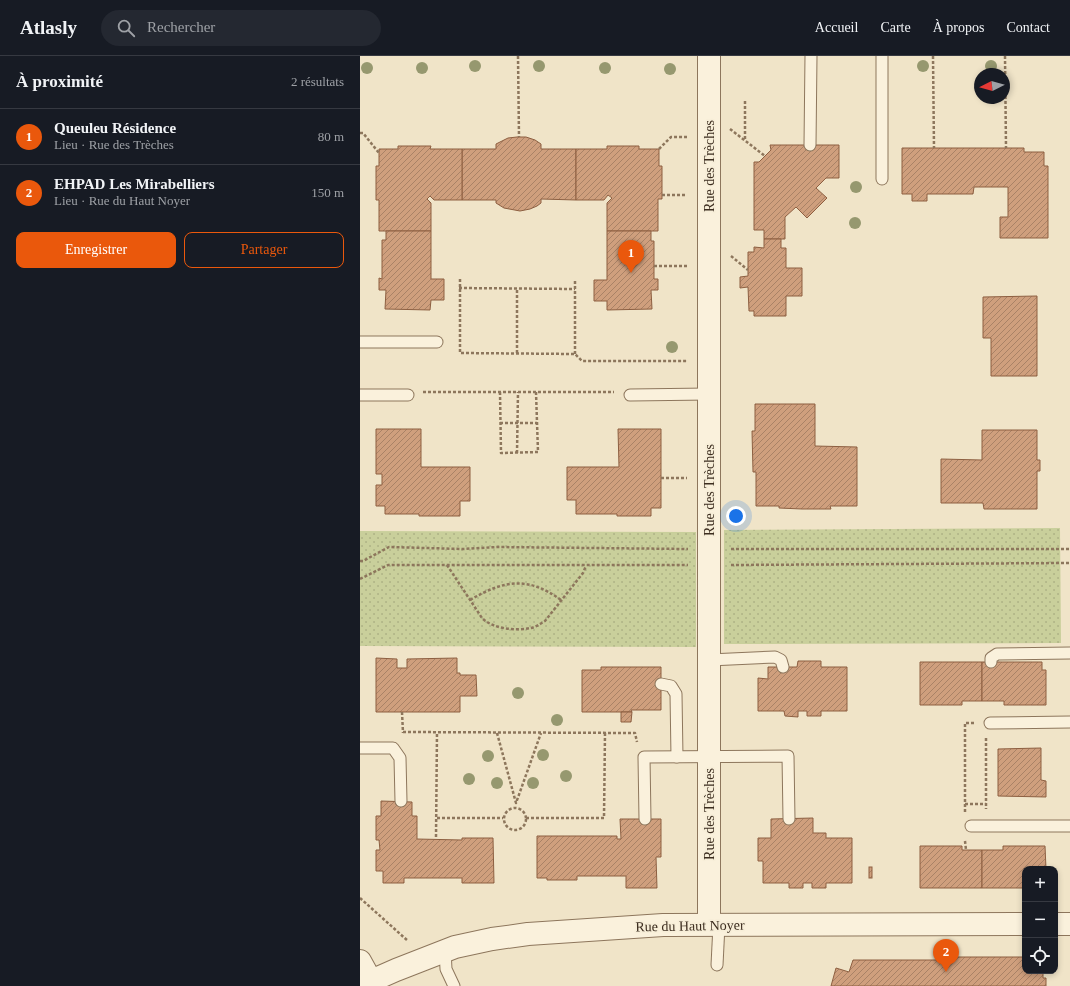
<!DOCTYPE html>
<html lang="fr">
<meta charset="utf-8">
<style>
:root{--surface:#171b24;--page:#242831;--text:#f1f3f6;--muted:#9ea1a6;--line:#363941;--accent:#ea580c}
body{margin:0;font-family:Georgia,serif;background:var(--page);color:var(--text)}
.controls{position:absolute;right:12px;bottom:12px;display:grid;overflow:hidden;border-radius:8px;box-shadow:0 2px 6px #0003}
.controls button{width:36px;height:36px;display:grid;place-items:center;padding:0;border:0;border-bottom:1px solid var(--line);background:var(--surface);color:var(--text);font:20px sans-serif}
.compass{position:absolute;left:614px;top:12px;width:36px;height:36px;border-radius:50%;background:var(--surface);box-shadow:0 2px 6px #0003;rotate:264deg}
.you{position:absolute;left:376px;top:460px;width:14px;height:14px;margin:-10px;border:3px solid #fff;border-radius:50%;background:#1a73e8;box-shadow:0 0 0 6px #1a73e833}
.badge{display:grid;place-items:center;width:26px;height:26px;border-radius:50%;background:var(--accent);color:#fff;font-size:13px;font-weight:700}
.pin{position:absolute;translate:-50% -33px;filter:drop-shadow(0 1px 2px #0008)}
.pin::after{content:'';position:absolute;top:21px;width:14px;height:12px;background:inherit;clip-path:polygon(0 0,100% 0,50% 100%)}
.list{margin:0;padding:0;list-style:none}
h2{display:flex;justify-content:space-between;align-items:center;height:52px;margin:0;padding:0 16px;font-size:17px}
h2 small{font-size:13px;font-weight:400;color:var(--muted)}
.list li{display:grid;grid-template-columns:26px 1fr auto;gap:12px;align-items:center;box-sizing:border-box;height:56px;padding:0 16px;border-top:1px solid var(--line)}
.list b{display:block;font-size:15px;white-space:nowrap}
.list p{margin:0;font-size:13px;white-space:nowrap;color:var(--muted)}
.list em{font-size:13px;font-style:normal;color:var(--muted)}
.actions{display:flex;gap:8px;padding:12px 16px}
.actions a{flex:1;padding:9px 0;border:1px solid var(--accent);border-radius:8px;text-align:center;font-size:14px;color:var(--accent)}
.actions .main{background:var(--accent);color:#fff}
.icon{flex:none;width:22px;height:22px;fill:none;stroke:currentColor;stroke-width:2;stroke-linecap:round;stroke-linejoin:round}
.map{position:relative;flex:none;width:710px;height:930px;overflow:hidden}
header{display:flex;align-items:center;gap:24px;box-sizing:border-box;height:56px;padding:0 20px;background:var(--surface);border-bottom:1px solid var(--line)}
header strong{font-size:19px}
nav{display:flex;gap:22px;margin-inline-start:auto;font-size:14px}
.search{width:280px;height:36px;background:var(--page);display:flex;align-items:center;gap:10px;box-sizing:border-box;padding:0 14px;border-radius:22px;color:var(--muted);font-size:15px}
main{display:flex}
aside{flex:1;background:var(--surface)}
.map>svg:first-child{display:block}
.park{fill:url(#park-dots)}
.building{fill:url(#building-hatch);stroke:#8d5f41}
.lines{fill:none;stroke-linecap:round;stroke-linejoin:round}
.lane-casing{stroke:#8d765c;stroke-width:13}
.street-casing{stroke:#8d765c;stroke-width:24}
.path{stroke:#8d765c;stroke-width:2.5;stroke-dasharray:3 2;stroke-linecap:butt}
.lane{stroke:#faf1dc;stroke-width:11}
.street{stroke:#faf1dc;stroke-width:22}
.tree{fill:#96986f}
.labels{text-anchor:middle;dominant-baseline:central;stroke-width:3.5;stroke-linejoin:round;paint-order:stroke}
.street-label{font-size:14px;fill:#3d2e20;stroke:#f7eed8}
</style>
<header>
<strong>Atlasly</strong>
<div class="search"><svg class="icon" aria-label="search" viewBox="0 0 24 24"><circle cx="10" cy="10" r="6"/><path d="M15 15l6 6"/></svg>Rechercher</div>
<nav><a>Accueil</a><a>Carte</a><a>À propos</a><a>Contact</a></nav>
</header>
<main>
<aside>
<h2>À proximité<small>2 résultats</small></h2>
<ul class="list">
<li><span class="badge">1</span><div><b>Queuleu Résidence</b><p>Lieu · Rue des Trèches</p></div><em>80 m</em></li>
<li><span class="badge">2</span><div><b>EHPAD Les Mirabelliers</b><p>Lieu · Rue du Haut Noyer</p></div><em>150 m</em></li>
</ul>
<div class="actions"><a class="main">Enregistrer</a><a>Partager</a></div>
</aside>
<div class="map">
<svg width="710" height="930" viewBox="0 0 710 930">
<defs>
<pattern id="park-dots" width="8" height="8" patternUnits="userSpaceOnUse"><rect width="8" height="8" fill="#c9cf9b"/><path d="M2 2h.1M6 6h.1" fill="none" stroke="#aeb285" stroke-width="1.8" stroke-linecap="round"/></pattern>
<pattern id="building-hatch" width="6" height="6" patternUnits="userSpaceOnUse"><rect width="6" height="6" fill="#cf9f7d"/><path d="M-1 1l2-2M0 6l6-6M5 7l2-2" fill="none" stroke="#a98266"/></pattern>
</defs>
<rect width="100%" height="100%" fill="#f0e4c8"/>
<g class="park">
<path d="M700,472L701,587L364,588V474Z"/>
<path d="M0,475L336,476V591L0,590Z"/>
</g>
<g class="building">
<path d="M157,81H166L175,84L181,88V93H216V144L181,143V147L177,150L170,153L160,155L144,152L136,147V144H102V93H136V88L148,82Z"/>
<path d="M410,89H479V122H466L456,132L467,142L447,162L436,151L425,161V183H404V174H394V106H399L411,94Z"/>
<path d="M38,90H71L70,93H102V144H74L70,140L67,143L71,147V175H19V144H16V110H19V93H38Z"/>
<path d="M247,90H279V93H299V110H302V143H298V175H247V147L252,142L248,139L244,144H216V93H247Z"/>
<path d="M542,92H664V96H684V110H688V182H640V161H648V131H614L613,138H567V145H552V138H542Z"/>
<path d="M26,175H71V223H84V244H71L70,254L25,253L26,234H19V222L22,223V184H26Z"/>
<path d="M247,175H291V185H294V223H298V234H291L292,253L247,254V245H234V224H247Z"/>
<path d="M404,183H421V192H426V212H442V240H426V260H394V255H389L388,231L380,232V221L388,220V196H394V191L404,192Z"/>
<path d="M677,240V320H631V282H623V241Z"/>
<path d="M395,348H455V390L497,391V450H470L471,453H442L419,452V450H396V416H393L392,375H395Z"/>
<path d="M16,373H61V411H110V445H100V460H59V458H25V450H16V429H22V418H16Z"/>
<path d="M258,373H301V452H291V460H257V458H216V444H207V411H259Z"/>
<path d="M622,374H677V404H680V415H677V453H624L623,447H581V403L622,404Z"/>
<path d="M16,602L37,603V612H47V603L97,602V617H100V619H116L117,640H100V656H16Z"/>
<path d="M438,605H461V611H487V655H461V660H447V655H438V661L425,660L424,655H398V622L408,623V611H437Z"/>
<path d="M560,606H622V645H602V649H560Z"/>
<path d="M622,606H682V614H686V649H644V645H622Z"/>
<path d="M241,611H301V654H271L272,656H222V614H241Z"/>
<path d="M261,656H272L271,666H261Z"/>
<path d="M681,692V724L686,725V741L638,740V693Z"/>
<path d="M21,745L52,746V760H57V783L102,784V782H133L134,827H102V822H44V827H23V815H16V794H20L19,784H16V760H21Z"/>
<path d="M453,762V777H466V782H492V827H466V832H452V827H443V832H429V827H403V805H398V782H411V763Z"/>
<path d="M260,763H301V801H296L297,832H266V820H217V824H187V822H177V780H257V783H261Z"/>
<path d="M560,790H602V794H622V832H560Z"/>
<path d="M643,790H685L686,813H665V832H622V794H643Z"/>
<rect x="509" y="811" width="3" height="11"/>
<path d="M591,901H664L665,915H683V922H686V930H471L476,912L489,916L493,904H591Z"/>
</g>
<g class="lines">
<defs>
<g id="lane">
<path d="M522,0V123"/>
<path d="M450,89L451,0"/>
<path d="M0,286H77"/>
<path d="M0,339H48"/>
<path d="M270,339L349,338"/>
<path d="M349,604L415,601L421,604L423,611"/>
<path d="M631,606V602L637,598L710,597"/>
<path d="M301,628L311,630L316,638L317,701"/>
<path d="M630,667L710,666"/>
<path d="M0,692H33L40,702L41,745"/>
<path d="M285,763L284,701L428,700L429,763"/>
<path d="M611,770H710"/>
<path d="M85,894L86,913L94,930"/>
<path d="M357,909L359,869"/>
</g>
<g id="street">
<path d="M349,0V868"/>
<path d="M695,868H710"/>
<path d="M0,905L11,925"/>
<path d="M4,930L11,925L36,914L95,891L132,883L168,878L303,869L665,868"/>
</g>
</defs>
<use href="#lane" class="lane-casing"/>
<use href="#street" class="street-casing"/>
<g class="path">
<path d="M158,0L159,81"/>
<path d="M573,0L574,92"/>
<path d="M645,0L646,92"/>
<path d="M370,73L405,100"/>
<path d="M0,77H3L19,97"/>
<path d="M385,83V45"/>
<path d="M299,93L311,81H327"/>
<path d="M302,139H327"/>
<path d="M371,200L388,214"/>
<path d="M294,210H328"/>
<path d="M100,223V297L215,298L222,305H327"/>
<path d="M99,232L215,233"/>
<path d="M157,297V232"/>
<path d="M215,298V224"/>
<path d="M63,336H254"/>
<path d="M140,336L141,397L178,396L176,336"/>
<path d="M140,367H177"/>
<path d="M157,397L158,336"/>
<path d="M301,422H327"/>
<path d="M371,493H710"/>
<path d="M0,505H3L29,491L103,493L137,491L328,493"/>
<path d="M87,509L122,562C133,573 155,575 171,572C176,571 180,568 185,565L223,517L226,510"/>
<path d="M371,509L710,507"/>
<path d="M0,523L28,509H328"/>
<path d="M110,544C144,524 168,520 201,544"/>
<path d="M42,656L43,677"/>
<path d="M43,676L275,677L277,686"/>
<path d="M137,677L156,747L181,677"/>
<path d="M626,682V753"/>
<path d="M605,748H626"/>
<circle cx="155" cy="763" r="11"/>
<path d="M605,756V667H614"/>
<path d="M77,762H143"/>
<path d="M166,762H244L245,677"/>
<path d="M76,781L77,676"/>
<path d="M605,785L606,794"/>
<path d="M0,842L48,885"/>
</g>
<use href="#lane" class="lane"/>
<use href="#street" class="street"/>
</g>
<g class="tree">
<circle cx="115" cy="10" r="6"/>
<circle cx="179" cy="10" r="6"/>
<circle cx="563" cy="10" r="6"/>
<circle cx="631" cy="10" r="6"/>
<circle cx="7" cy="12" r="6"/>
<circle cx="62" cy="12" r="6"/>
<circle cx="245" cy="12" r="6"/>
<circle cx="310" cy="13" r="6"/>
<circle cx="496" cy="131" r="6"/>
<circle cx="495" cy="167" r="6"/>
<circle cx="312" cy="291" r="6"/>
<circle cx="158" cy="637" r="6"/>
<circle cx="197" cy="664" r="6"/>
<circle cx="183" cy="699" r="6"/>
<circle cx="128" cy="700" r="6"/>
<circle cx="206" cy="720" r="6"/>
<circle cx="109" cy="723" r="6"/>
<circle cx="137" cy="727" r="6"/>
<circle cx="173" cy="727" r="6"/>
</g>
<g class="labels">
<g class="street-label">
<text transform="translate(349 110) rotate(-90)">Rue des Trèches</text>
<text transform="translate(349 434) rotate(-90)">Rue des Trèches</text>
<text transform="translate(349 758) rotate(-90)">Rue des Trèches</text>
<text transform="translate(330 870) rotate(-1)">Rue du Haut Noyer</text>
</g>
</g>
</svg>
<div class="controls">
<button>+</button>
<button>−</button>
<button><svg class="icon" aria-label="locate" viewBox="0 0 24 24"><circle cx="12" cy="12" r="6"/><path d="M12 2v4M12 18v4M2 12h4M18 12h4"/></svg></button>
</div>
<svg class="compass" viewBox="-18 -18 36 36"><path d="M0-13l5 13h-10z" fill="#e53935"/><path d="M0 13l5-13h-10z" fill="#9ea1a6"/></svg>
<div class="you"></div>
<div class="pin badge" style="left:271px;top:217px">1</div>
<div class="pin badge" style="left:586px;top:916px">2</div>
</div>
</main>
